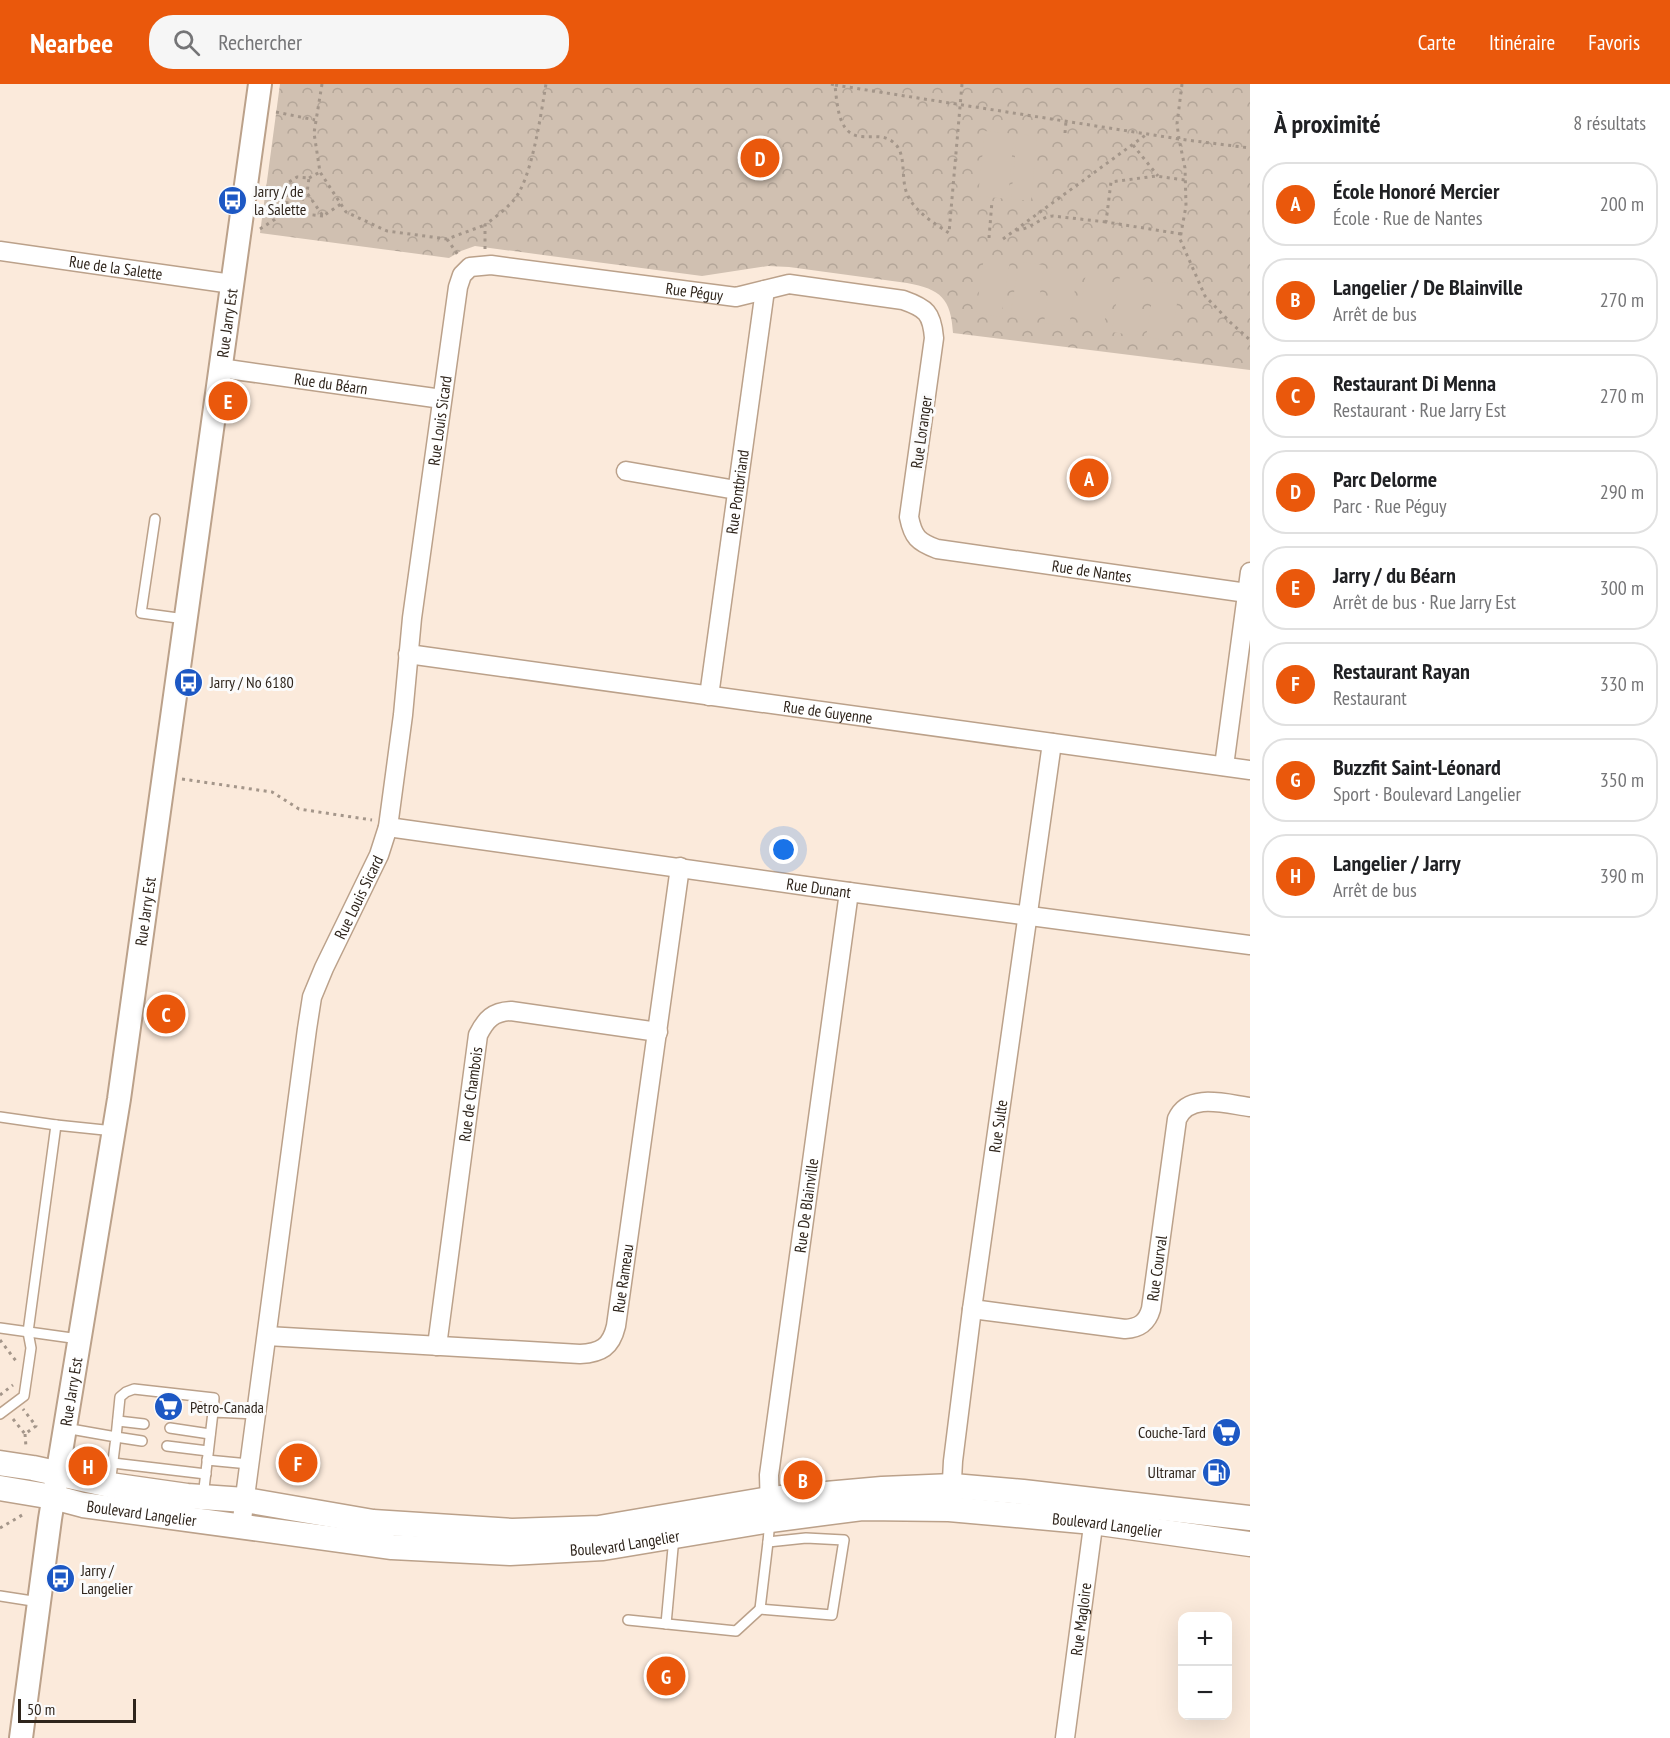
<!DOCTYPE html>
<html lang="fr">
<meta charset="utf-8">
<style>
:root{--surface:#fff;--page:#f6f6f6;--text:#202124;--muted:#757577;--line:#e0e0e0;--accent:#ea580c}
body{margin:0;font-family:"PT Sans Narrow",sans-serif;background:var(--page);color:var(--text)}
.controls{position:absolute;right:18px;bottom:18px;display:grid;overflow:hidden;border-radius:12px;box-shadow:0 6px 24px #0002}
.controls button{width:54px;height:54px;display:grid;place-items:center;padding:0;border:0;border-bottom:2px solid var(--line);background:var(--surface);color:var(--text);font:30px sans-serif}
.scale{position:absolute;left:18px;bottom:15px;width:118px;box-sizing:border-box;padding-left:6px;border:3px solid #2f251c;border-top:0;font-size:16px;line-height:21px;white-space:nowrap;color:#2f251c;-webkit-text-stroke:4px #fbfbfb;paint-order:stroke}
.you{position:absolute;left:784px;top:766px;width:21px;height:21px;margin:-15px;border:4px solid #fff;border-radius:50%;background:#1a73e8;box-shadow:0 0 0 9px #1a73e833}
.badge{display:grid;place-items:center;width:39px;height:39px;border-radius:50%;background:var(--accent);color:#fff;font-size:20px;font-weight:700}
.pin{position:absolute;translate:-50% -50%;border:3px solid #fff;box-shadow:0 2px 6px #0006}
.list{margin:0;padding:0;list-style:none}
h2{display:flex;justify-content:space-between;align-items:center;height:78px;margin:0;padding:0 24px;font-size:26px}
h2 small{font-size:20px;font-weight:400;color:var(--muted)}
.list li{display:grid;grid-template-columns:39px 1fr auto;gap:18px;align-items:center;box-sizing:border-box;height:84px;margin:0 12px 12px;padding:0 12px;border:2px solid var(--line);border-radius:24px}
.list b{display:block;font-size:22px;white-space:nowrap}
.list p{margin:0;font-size:20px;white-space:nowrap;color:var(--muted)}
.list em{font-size:20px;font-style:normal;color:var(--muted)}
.icon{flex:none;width:33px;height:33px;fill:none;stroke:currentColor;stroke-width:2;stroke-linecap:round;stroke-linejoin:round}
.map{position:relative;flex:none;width:1250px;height:1654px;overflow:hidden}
header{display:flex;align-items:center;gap:36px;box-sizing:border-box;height:84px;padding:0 30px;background:var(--accent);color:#fff}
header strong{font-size:28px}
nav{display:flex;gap:33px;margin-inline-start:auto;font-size:21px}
.search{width:420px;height:54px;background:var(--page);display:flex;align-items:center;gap:15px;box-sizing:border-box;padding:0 21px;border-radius:24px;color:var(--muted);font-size:22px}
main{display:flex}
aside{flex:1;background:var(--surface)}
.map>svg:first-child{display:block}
.park{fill:url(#park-crowns)}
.garden{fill:#d0c0b1}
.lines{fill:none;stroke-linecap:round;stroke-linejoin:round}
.service-casing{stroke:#bba18a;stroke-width:12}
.minor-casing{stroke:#bba18a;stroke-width:21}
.tertiary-casing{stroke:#bba18a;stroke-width:26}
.secondary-casing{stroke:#bba18a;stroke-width:27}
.path{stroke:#a4968a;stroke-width:3;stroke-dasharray:3 4.5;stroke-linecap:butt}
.service{stroke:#fff;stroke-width:9}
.minor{stroke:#fff;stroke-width:18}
.tertiary{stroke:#fff;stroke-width:22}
.secondary{stroke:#fff;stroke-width:24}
.labels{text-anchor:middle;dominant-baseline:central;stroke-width:6;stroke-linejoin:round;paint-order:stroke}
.poi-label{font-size:16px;fill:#2f251c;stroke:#fbfbfb;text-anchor:start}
.street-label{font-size:16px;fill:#2f251c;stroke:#fbfbfb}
</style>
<header>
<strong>Nearbee</strong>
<div class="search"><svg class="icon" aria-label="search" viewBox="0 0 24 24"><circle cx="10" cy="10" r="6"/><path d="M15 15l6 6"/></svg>Rechercher</div>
<nav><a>Carte</a><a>Itinéraire</a><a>Favoris</a></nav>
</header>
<main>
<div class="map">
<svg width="1250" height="1654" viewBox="0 0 1250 1654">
<defs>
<pattern id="park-crowns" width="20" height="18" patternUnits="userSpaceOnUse" patternTransform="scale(1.5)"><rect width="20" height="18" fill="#d0c0b1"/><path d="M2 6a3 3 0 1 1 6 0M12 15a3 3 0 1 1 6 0" fill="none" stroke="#b3a598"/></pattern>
</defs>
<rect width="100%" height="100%" fill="#fbeadb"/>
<path class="park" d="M280,0H1250V286L953,249C951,215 941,205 907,199L789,183L768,182L702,192L475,162L461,167L449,174L260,149Z"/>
<g class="garden">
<path d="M985,47L1014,50L1008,115L978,112Z"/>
<path d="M1017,50L1037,52L1031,117L1011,115Z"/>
<path d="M984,173L1010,177L1001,233L976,229Z"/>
<path d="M1019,178L1044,181L1036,237L1010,233Z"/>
<path d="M1052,183L1078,187L1069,242L1044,239Z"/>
<path d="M1086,188L1112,192L1103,247L1078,244Z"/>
<path d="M1120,192L1146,196L1137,252L1112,248Z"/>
<path d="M1155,197L1180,201L1171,257L1146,253Z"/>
</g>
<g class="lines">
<defs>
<g id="service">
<path d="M155,435L141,529L185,535"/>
<path d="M0,1033L56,1041"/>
<path d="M0,1244L79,1255"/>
<path d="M0,1330L24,1312L31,1264L28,1248L56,1041L114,1047"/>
<path d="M118,1337L144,1340"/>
<path d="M65,1344L116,1353L110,1401"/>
<path d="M170,1344L210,1350"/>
<path d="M142,1357L116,1353L120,1313L126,1308L134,1305L214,1314L213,1328"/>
<path d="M167,1362L208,1367"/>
<path d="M207,1376L249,1380"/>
<path d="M113,1379L206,1390"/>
<path d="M203,1413L213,1328L256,1330"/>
<path d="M0,1512L39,1518"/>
<path d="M760,1525L768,1458"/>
<path d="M628,1536L736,1547L760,1525L832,1531L844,1456L806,1454L768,1458L770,1436"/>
<path d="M666,1540L674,1453"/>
</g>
<g id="minor">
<path id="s1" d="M0,167L232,200"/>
<path id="s2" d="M220,284L442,315"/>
<path d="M626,387L736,406"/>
<path id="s3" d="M408,570L1250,686"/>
<path id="s4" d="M709,612L765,206"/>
<path d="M1224,682L1250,488"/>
<path id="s5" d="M388,743L849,808L1250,861"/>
<path id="s6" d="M972,1225L1125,1245C1139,1244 1147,1239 1151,1225L1177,1035C1189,1008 1226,1020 1250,1023"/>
<path id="s7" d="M267,1252L580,1270C601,1269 611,1263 616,1242L680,783"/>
<path id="s8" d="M437,1262L478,951C486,935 493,928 511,927L658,948"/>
<path id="s9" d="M951,1415L953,1377L972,1225L1052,659"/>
<path id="s10" d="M770,1427L769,1391L849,808"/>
<path id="s11" d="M241,1443L307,945L312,913L324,884L379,771L388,743L403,631L412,534L458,203L462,191L470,183L491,181L736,213L789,200L903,216C926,224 932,229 934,254L909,433C913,453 918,458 937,465L1247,509"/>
<path id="s12" d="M1065,1654L1095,1427"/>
</g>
<g id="tertiary">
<path id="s13" d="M21,1654L50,1435L119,1015L260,0"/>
</g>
<g id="secondary">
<path d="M0,1379L33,1384L110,1401L187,1412L245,1416L373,1438L512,1447L599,1444L770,1415L882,1405L953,1402L1023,1408L1250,1434"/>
<path id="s14" d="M0,1404L53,1413L83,1421L392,1463L510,1469L603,1464L770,1436L862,1424L949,1425L1093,1438L1250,1460"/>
</g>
</defs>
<use href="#service" class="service-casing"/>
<use href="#minor" class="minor-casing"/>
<use href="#tertiary" class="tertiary-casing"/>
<use href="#secondary" class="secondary-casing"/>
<g class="path">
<path d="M322,0L314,49L320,88L346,128L387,147L447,155L485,141"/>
<path d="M831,0L835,1C836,11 837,23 840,33C852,69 879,40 897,62C905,73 902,90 905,103C909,124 932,138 949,149L962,0"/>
<path d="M1182,0L1177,40L1179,55L1250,64"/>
<path d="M835,1L1179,55L1185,84L1186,122L1180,155L1205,212L1231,239L1250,256"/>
<path d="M276,28L315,36"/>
<path d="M1065,49L1066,37"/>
<path d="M1133,61L1158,92"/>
<path d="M309,94L320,88"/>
<path d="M323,132L286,128L289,98L297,93L309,94L307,109L323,132L341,120"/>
<path d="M260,145L286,128"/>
<path d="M1016,146C1033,145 1039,133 1053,132L1106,138"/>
<path d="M1181,150L1106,138L1111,98L1156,92L1185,96"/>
<path d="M989,154L992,117"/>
<path d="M447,155L458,171"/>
<path d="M1003,155L1147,50"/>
<path d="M485,165V141C494,134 505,126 513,117C532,96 541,29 546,0"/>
<path d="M182,695L272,708L299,725L372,736"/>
<path d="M0,1256L16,1277"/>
<path d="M0,1311L13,1301"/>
<path d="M13,1335L25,1350L36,1342L23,1325"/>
<path d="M25,1350L26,1363"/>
<path d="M0,1444L24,1430"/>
</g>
<use href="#service" class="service"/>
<use href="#minor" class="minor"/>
<use href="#tertiary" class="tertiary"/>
<use href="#secondary" class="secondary"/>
</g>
<defs>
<symbol id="bus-disc" viewBox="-11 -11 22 22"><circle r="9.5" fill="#1d58c4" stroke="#fbfbfb"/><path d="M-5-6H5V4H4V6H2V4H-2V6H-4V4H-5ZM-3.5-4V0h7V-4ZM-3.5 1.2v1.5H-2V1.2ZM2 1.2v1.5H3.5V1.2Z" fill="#fff"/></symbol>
<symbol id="supermarket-disc" viewBox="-11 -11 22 22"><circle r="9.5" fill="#1d58c4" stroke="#fbfbfb"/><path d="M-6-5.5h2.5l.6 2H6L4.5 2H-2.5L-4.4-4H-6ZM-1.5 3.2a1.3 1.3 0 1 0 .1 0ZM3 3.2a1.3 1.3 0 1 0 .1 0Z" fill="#fff"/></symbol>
<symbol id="fuel-disc" viewBox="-11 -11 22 22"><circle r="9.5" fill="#1d58c4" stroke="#fbfbfb"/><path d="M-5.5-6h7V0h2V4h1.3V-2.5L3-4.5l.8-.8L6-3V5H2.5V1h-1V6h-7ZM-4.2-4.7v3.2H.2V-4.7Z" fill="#fff"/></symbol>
</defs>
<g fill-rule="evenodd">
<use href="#bus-disc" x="216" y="100" width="33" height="33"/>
<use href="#bus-disc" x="172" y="582" width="33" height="33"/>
<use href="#supermarket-disc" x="152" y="1306" width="33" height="33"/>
<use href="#supermarket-disc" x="1210" y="1332" width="33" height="33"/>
<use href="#fuel-disc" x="1200" y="1372" width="33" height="33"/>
<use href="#bus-disc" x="44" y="1478" width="33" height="33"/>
</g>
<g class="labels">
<g class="poi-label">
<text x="254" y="107">Jarry / de<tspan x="254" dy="18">la Salette</tspan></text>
<text x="210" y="598">Jarry / No 6180</text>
<text x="190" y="1323">Petro-Canada</text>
<text x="1206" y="1348" text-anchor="end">Couche-Tard</text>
<text x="1196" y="1388" text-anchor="end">Ultramar</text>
<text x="81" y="1486">Jarry /<tspan x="81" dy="18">Langelier</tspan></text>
</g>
<g class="street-label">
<text stroke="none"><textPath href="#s1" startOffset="117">Rue de la Salette</textPath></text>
<text stroke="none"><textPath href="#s11" startOffset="1516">Rue Péguy</textPath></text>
<text stroke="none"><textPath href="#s13" startOffset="1430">Rue Jarry Est</textPath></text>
<text stroke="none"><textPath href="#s2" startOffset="112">Rue du Béarn</textPath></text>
<text stroke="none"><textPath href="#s11" startOffset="1131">Rue Louis Sicard</textPath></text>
<text transform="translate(921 348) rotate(-82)">Rue Loranger</text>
<text stroke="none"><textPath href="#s4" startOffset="206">Rue Pontbriand</textPath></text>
<text stroke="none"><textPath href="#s11" startOffset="2164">Rue de Nantes</textPath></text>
<text stroke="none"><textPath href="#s3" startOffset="424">Rue de Guyenne</textPath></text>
<text stroke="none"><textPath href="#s5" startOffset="435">Rue Dunant</textPath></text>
<text stroke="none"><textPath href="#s11" startOffset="645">Rue Louis Sicard</textPath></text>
<text stroke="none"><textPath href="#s13" startOffset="836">Rue Jarry Est</textPath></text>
<text stroke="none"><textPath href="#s8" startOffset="254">Rue de Chambois</textPath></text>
<text stroke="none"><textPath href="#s9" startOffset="376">Rue Sulte</textPath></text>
<text stroke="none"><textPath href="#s10" startOffset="308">Rue De Blainville</textPath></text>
<text stroke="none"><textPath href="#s6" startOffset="231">Rue Courval</textPath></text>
<text stroke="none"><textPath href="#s7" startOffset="412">Rue Rameau</textPath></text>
<text stroke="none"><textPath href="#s13" startOffset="350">Rue Jarry Est</textPath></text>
<text stroke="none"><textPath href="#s14" startOffset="144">Boulevard Langelier</textPath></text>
<text stroke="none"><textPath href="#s14" startOffset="1116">Boulevard Langelier</textPath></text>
<text stroke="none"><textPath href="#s14" startOffset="630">Boulevard Langelier</textPath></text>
<text stroke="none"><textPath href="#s12" startOffset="120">Rue Magloire</textPath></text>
</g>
</g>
</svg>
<div class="controls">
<button>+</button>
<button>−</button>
</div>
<div class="scale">50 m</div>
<div class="you"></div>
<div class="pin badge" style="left:1089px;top:394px">A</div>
<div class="pin badge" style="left:803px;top:1396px">B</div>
<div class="pin badge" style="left:166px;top:930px">C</div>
<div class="pin badge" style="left:760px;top:74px">D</div>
<div class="pin badge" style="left:228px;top:317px">E</div>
<div class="pin badge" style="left:298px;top:1379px">F</div>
<div class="pin badge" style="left:666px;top:1592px">G</div>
<div class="pin badge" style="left:88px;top:1382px">H</div>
</div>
<aside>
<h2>À proximité<small>8 résultats</small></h2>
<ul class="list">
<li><span class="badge">A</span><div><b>École Honoré Mercier</b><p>École · Rue de Nantes</p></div><em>200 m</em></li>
<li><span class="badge">B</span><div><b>Langelier / De Blainville</b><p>Arrêt de bus</p></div><em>270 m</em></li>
<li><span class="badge">C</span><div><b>Restaurant Di Menna</b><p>Restaurant · Rue Jarry Est</p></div><em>270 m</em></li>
<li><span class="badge">D</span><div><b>Parc Delorme</b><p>Parc · Rue Péguy</p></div><em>290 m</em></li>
<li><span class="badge">E</span><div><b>Jarry / du Béarn</b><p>Arrêt de bus · Rue Jarry Est</p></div><em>300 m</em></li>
<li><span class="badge">F</span><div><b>Restaurant Rayan</b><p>Restaurant</p></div><em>330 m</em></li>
<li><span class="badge">G</span><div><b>Buzzfit Saint-Léonard</b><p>Sport · Boulevard Langelier</p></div><em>350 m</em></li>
<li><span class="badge">H</span><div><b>Langelier / Jarry</b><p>Arrêt de bus</p></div><em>390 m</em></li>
</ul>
</aside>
</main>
